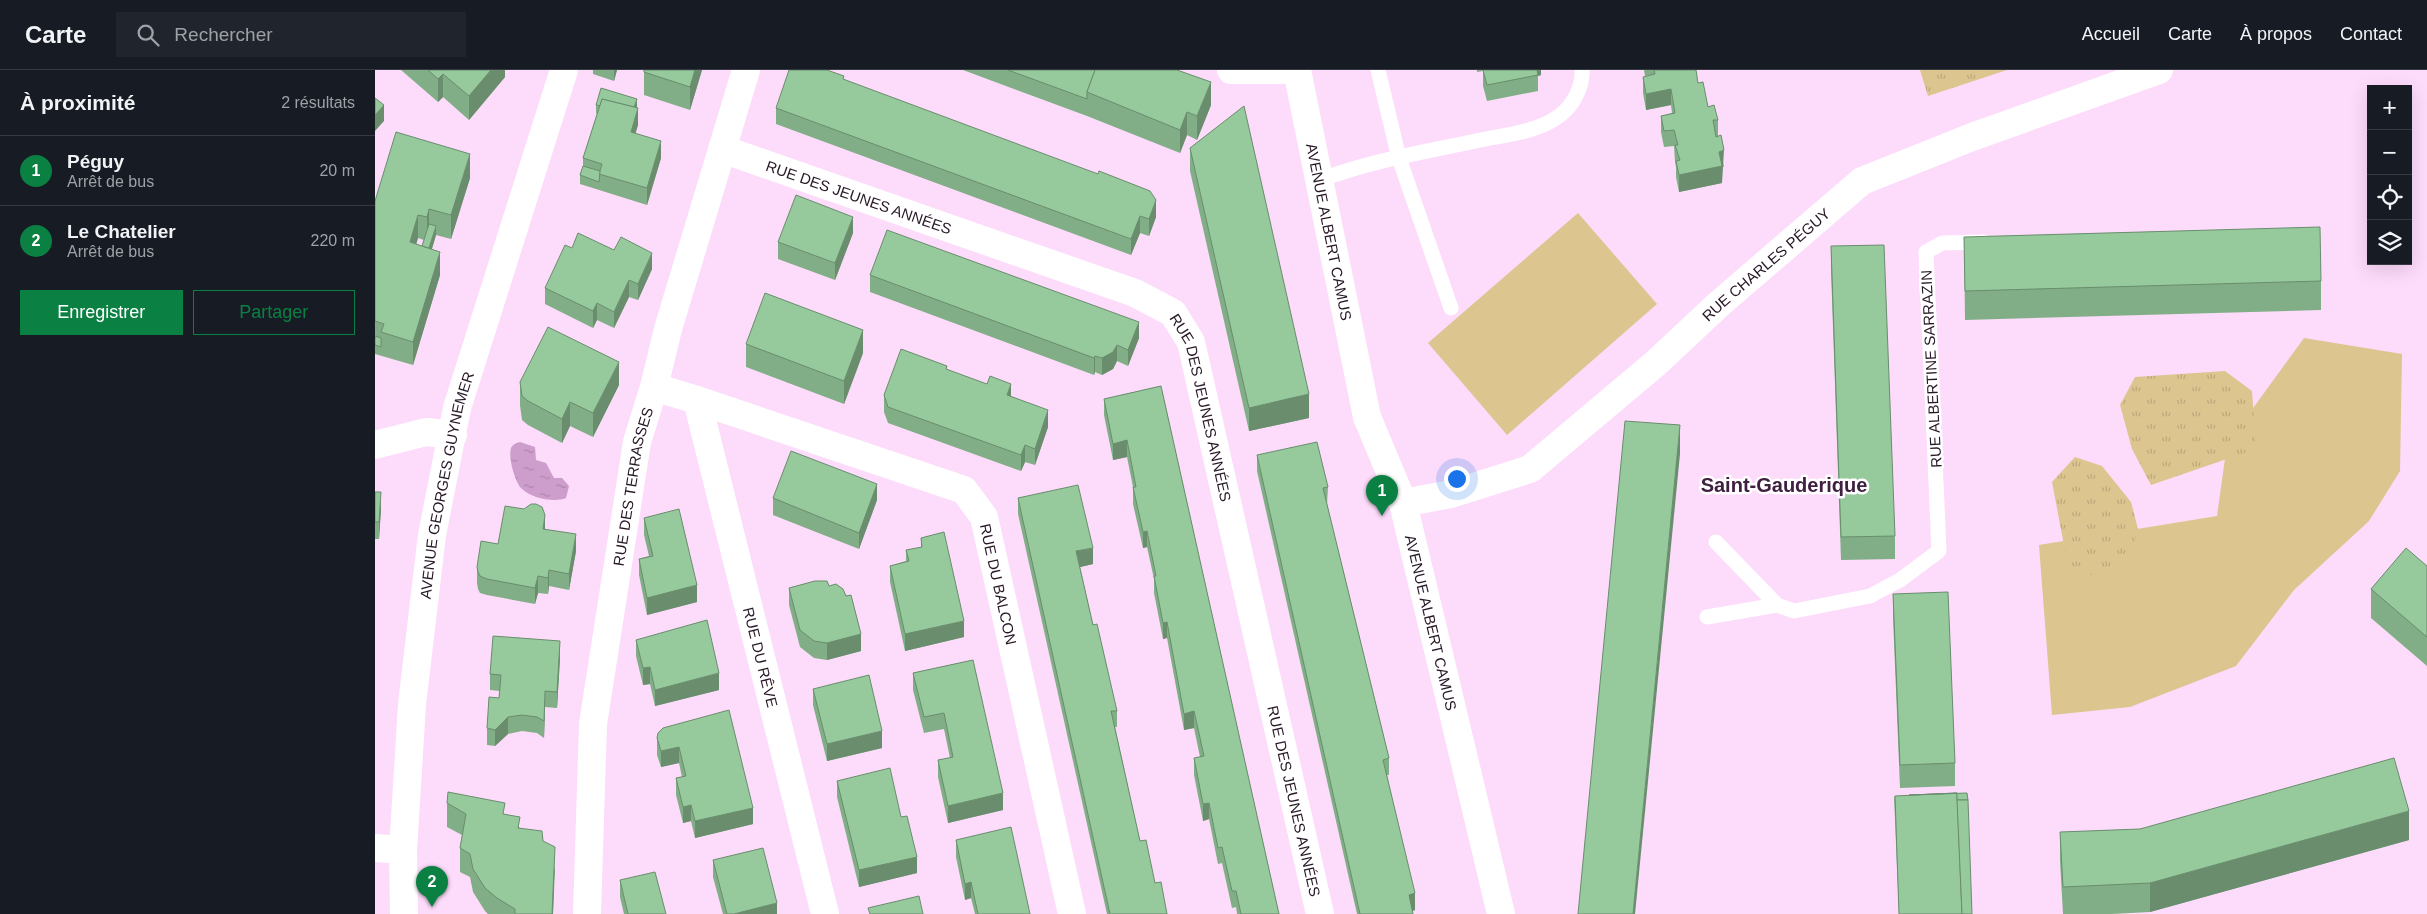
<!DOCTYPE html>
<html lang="fr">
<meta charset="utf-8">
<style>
:root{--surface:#171b24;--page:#20242c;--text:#f1f3f6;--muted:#9ea1a6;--line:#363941;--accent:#0b8043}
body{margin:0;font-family:Helvetica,sans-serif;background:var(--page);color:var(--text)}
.controls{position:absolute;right:15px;top:15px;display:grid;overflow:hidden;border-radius:0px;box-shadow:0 5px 20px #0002}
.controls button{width:45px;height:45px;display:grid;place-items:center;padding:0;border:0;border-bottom:1px solid var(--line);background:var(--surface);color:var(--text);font:25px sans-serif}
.you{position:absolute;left:1081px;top:408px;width:18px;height:18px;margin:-12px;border:4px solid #fff;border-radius:50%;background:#1a73e8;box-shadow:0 0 0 8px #1a73e833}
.badge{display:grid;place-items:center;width:32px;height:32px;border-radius:50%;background:var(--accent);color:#fff;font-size:16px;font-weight:700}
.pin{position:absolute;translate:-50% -41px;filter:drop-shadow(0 1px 2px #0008)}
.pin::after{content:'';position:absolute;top:26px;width:18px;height:15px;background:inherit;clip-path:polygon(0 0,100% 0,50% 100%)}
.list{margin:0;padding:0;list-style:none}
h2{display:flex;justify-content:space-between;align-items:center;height:65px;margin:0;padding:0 20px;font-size:21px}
h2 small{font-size:16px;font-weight:400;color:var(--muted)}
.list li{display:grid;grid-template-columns:32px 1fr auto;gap:15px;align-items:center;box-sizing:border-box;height:70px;padding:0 20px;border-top:1px solid var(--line)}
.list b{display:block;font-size:19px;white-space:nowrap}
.list p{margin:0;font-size:16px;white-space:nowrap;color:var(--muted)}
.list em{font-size:16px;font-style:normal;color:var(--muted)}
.actions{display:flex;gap:10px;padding:15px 20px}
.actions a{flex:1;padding:11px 0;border:1px solid var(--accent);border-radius:0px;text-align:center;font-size:18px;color:var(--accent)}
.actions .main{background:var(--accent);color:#fff}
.icon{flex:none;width:28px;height:28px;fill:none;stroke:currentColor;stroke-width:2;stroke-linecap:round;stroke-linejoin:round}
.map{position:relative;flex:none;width:2052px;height:844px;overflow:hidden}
header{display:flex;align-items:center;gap:30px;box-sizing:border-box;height:70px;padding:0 25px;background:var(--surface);border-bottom:1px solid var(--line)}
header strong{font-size:24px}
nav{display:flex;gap:28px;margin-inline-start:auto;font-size:18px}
.search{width:350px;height:45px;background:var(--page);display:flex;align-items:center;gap:12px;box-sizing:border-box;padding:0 18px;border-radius:0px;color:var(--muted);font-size:19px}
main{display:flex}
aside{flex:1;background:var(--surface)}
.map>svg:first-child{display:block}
.grass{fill:#dcc58f}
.park{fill:url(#park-tufts)}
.water{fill:url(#water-ripples)}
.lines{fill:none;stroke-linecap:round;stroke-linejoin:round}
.service{stroke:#fff;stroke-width:15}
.minor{stroke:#fff;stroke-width:28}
.tertiary{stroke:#fff;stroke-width:28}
.wall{fill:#81ae86;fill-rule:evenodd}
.shaded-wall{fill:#698d6d}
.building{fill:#96ca9c;stroke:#698d6d}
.labels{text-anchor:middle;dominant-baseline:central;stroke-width:5;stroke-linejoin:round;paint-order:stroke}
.street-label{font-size:15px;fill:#271826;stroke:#fff}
.district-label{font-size:20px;font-weight:bold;fill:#402040;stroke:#fff}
</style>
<header>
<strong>Carte</strong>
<div class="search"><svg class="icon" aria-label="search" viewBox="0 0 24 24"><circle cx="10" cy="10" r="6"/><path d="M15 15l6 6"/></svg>Rechercher</div>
<nav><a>Accueil</a><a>Carte</a><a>À propos</a><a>Contact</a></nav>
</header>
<main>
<aside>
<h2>À proximité<small>2 résultats</small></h2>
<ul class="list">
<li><span class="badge">1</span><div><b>Péguy</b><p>Arrêt de bus</p></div><em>20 m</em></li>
<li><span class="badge">2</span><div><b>Le Chatelier</b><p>Arrêt de bus</p></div><em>220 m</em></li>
</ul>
<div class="actions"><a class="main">Enregistrer</a><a>Partager</a></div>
</aside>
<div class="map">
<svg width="2052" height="844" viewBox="0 0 2052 844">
<defs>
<pattern id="park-tufts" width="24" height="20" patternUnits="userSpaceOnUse" patternTransform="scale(1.25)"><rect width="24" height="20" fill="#dcc58f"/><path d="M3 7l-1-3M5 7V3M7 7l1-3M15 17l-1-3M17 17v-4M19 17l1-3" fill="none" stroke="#bda87b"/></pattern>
<pattern id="water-ripples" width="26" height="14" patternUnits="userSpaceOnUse" patternTransform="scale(1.25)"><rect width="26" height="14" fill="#cd9dcb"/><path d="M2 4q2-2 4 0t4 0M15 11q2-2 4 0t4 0" fill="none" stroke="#b086ae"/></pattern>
</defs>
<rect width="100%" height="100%" fill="#fddbfb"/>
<g class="grass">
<path d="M1203,143L1282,234L1132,365L1053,273Z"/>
<path d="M1929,268L2027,284L2025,401L1994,451L1919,520L1861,596L1755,637L1677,645L1664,475L1842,446L1852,374Z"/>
</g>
<g class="park">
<path d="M1545,0H1632L1553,26Z"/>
<path d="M1850,301L1877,321L1881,379L1776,415L1757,379L1745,335L1760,307Z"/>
<path d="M1700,387L1727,396L1756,432L1763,459L1753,501L1695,507L1677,412Z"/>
</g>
<path class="water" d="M145,372L160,377L161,390L171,393L179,408H187L194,416L191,428C179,433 156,428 147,419C140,413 133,387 136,378C138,374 142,373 145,372Z"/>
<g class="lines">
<g class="service">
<path d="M1003,0L1024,88L1076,238"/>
<path d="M945,110C995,91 1049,82 1101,71C1128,65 1161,63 1184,46C1198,36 1208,17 1207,0"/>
<path d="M1402,535L1419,541L1495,526L1525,510L1564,481L1551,182L1567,173L1609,172"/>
<path d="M1332,547L1402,535L1341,472"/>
</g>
<g class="minor">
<path d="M856,0H922"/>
<path id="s1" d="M922,0L992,347L1028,433L1126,844"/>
<path id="s2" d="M347,79L760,223L798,243L816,272L945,844"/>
<path id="s3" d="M279,317L322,330L589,420L609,447L697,844"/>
<path id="s4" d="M322,330L450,844"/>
<path d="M0,375L51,362L78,365"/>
<path id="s5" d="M1028,433L1076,424L1155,399L1281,293L1344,234L1487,111L1597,67L1784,0"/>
<path d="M0,778L28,780"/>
<path id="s6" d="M212,844L218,654L262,372L279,317L293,259L371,0"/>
</g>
<path class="tertiary" id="s7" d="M29,844L28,780L37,634L57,465L82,338L189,0"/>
</g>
<g class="wall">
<path d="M26,0H130V7L94,50L68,27L63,32Z"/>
<path d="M218,0H242L239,11L218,4Z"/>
<path d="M269,0H327L315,40L269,25Z"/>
<path d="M588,0H802L836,35L822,70L812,65L805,83L712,46Z"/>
<path d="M1102,0H1166V5L1163,6V21L1112,31L1108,16V1L1102,2Z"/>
<path d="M1269,0H1321L1323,13L1333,37L1343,50V66L1349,97H1347V113L1304,122L1301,107V97L1300,92L1299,76L1289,77L1286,62V46L1297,43L1296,35L1271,40L1268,23V7L1277,5L1270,6Z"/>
<path d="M469,10L781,147L774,166L765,163L756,185L401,54V38Z"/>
<path d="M221,35L262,37L263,55L260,63L286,88L272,135L205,114V105L208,96V88L222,44L221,43Z"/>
<path d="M815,78L934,348L874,361L815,101Z"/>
<path d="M95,108L76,169L61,165L57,179L65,205L38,295L0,284V131ZM43,168L49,170L47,176L41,174Z"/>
<path d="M478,163L460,210L403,189V172Z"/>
<path d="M1589,167L1946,211V240L1590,250Z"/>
<path d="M1456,176L1520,466V489L1466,490L1456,199Z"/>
<path d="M197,178L277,199L263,230L254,227L239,258L222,250L218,258L170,234V218Z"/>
<path d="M495,205L764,268L753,296L742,291L738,299L727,305L720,302L719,305L495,222Z"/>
<path d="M371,274L488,283L469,334L371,297Z"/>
<path d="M572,300L636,326L673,357L660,395L650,392L646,401L513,353L509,342V325Z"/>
<path d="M145,312L244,315L218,367L195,356L187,373L153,355L147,350L145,335Z"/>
<path d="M786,316L904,844H862L861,837L857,838L847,793L843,794L834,749L828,751L819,705V688L825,687L819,658L809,660L792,568L788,569L779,523V509L772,477L768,478L758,434V417L752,387L738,390L729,345V329Z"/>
<path d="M882,385L953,417L952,434L1014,688V705H1012L1040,840L1038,841V844H982L882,401Z"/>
<path d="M0,422L6,439L4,469H0Z"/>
<path d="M398,428L502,430L484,479L398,445Z"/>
<path d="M643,428L718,494L705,497L718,555L742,641V657H740L765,771L792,844H732L643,444Z"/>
<path d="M269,448L322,532L272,545L264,505V489L274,486L269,465Z"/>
<path d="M170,459L201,481L194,520L174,516L173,524L163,523L160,534L112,525L105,523L103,519L102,513V497L123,474Z"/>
<path d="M546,468L589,567L530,581L515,512V496L531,491V480L546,477Z"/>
<path d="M2052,496V596L1996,548V519Z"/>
<path d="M454,516L486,581L452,590L439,588L425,577L414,535V518Z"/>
<path d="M1518,524L1580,693V716L1525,718L1518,547Z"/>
<path d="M261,570L344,620L280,636L275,614L268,615L261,586Z"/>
<path d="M185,588L182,638L170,637L169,668L162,663L147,661L133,664L120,676L112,675V658L124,628L125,621L115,620V604Z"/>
<path d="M598,590L628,740L573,753L563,707V690L575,688L569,659L549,663L538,620V603Z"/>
<path d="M438,619L507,678L452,691L438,635Z"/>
<path d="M288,658L378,754L320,768L316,751L308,753L301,725V708L307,707L304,693L286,697L282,685V668Z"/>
<path d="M462,711L526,747L542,803L484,817L462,727Z"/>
<path d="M1519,726L1597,844H1524Z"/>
<path d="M72,733L130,745L145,758L168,771L180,800L178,844H113L110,841L98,822L95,807L85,802V778L87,765L72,757Z"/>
<path d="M1685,762L2034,770L1775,842L1736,844H1688L1685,791Z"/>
<path d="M581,770L655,844H600L596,828L590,830L581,787Z"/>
<path d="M338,790L402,844H348L338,807Z"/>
<path d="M245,810L291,844H249L245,827Z"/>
</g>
<g class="shaded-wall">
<path d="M116,0H130V7L94,50V26Z"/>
<path d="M239,0H242L239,11Z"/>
<path d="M320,0H327L315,40V17Z"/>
<path d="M1160,0H1166V5L1163,6V5Z"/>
<path d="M68,4V27L63,32V9Z"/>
<path d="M836,12V35L822,70V46Z"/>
<path d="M1296,19V35L1271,40V24Z"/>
<path d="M262,29V37L257,53V45Z"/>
<path d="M9,35V51L0,61V45Z"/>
<path d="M263,38V55L256,79V62Z"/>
<path d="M812,42V65L805,83V60Z"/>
<path d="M286,71V88L272,135V118Z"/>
<path d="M1349,80L1347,113L1304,122V105L1344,82Z"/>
<path d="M95,84V108L76,169V145Z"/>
<path d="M781,130V147L774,166V149Z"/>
<path d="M54,139V163L52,171V147Z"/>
<path d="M43,145V168L35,196V172Z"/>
<path d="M765,146V163L756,185V169Z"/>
<path d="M478,147V163L460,210V193Z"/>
<path d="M61,156V165L50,201V192Z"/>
<path d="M65,182V205L38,295V272Z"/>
<path d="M277,183V199L263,230V214Z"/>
<path d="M254,210V227L239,258V242Z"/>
<path d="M222,233V250L218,258V241Z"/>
<path d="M764,252V268L753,296V280Z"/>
<path d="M488,260V283L469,334V311Z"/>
<path d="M742,275V291L738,299L727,305V288Z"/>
<path d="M720,286V302L719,305V288Z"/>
<path d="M244,292V315L218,367V343Z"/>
<path d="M636,314V331L632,325Z"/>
<path d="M934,324V348L874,361V338Z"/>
<path d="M195,332V356L187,373V349Z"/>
<path d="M673,340V357L660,395V379Z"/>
<path d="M1305,355V384L1260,844H1258Z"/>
<path d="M752,370V387L738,390V374Z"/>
<path d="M650,375V392L646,401V385Z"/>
<path d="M502,414V430L484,479V463Z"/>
<path d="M6,422V439L4,469V452Z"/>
<path d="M170,445V461L168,459Z"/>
<path d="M772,461V477L768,478V462Z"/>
<path d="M201,464V481L194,520V504Z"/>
<path d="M718,478V494L701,498V481Z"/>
<path d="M174,500V516L173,524V508Z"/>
<path d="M163,506V523L160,534V518Z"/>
<path d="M322,515V532L272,545V528Z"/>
<path d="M589,551V567L530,581V564Z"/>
<path d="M792,552V568L788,569V553Z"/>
<path d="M486,564V581L452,590V573Z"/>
<path d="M185,571V588L182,638V622Z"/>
<path d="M275,597V614L268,615V598Z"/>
<path d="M344,603V620L280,636V620Z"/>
<path d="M170,621V637L169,668V651Z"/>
<path d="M819,641V658L809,660V644Z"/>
<path d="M133,647V664L120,676V660Z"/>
<path d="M507,661V678L452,691V674Z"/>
<path d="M304,677V693L286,697V681Z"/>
<path d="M628,723V740L573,753V736Z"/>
<path d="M834,733V749L828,751V734Z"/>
<path d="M316,735V751L308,753V737Z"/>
<path d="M378,738V754L320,768V751Z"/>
<path d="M2034,741V770L1775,842V813Z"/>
<path d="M180,777L178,844H177Z"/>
<path d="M542,787V803L484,817V800Z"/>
<path d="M596,812V828L590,830V814Z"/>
<path d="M1040,823V840L1034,842V825Z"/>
<path d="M402,833V844H359Z"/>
</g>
<g class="building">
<path d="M53,0H116L94,26L68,4L63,9Z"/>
<path d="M269,0H320L315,17L269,2Z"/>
<path d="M414,0H452L469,6L468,9L723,104L724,101L775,121L781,130L774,149L765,146L756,169L401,38Z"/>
<path d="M633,0H720L712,22V29Z"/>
<path d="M720,0H802L836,12L822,46L812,42L805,60L712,22Z"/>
<path d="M1108,0H1162L1163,5L1112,15Z"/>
<path d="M1279,0H1321L1323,13L1328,12L1333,37L1339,35L1343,50H1338L1341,67L1346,65L1349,80L1344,82L1347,96L1304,105L1301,91L1305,90L1300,75H1303L1299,60L1289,61L1286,46L1300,43L1296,19L1271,24L1268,7L1280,4Z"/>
<path d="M226,18L262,29L259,37L227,29L225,36L221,35Z"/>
<path d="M0,28L9,35L0,45Z"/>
<path d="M227,29L263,38L256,62L286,71L272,118L224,104L227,94L208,88Z"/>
<path d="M869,36L934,324L874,338L815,78Z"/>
<path d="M21,62L95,84L76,145L54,139L52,147L43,145L35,172L65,182L38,272L6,262L9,254L0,251V131Z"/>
<path d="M208,96L225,101L224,112L205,105Z"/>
<path d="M421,125L478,147L460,193L403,172Z"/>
<path d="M54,154L61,156L54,178L47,176Z"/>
<path d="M1945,157L1946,211L1590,221L1589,167Z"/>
<path d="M512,160L764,252L753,280L742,275L738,282L727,288L720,286L719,288L495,205Z"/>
<path d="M203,163L239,180L246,167L277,183L263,214L254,210L239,242L222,233L218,241L170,218L190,175L197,178Z"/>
<path d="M1509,175L1520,466L1466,467L1456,176Z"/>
<path d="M390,223L488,260L469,311L371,274Z"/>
<path d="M173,257L244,292L218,343L195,332L187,349L153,331L147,326L145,312Z"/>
<path d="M0,266L6,268V277L0,275Z"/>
<path d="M526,279L572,296L571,299L612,314L615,306L636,314L632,325L673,340L660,379L650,375L646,385L513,337L509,325Z"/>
<path d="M786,316L904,844H866L861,821H857L847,777L843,778L834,733L828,734L819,688L829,686L819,641L809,644L792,552L788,553L779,506H781L772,461L768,462L758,417H761L752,370L738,374L729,329Z"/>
<path d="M1250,351L1305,355L1258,844H1203Z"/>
<path d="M942,372L953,417L948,418L1014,688L1008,690L1040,823L1034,825L1038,844H985L882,385Z"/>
<path d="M416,381L502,414L484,463L398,428Z"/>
<path d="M703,415L718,478L701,481L718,555L722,554L742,641H736L765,771L771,770L780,813L786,812L792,844H735L643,428Z"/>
<path d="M0,422H6L4,452H0Z"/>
<path d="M156,434H161L167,437L170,445L168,459L201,464L194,504L174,500L173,508L163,506L160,518L112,509L105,506L103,502L102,497L106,471L123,474L130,436L149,439Z"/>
<path d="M304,439L322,515L272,528L264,489L278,486L269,448Z"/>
<path d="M569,462L589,551L530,564L515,496L534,491L531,480L547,477L546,468Z"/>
<path d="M2031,478L2052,496V567L1996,519Z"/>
<path d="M440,511H452L454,516L461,514L468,519L471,526L476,525L486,564L452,573L439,571L425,560L414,518Z"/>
<path d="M1573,522L1580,693L1525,695L1518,524Z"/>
<path d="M332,550L344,603L280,620L275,597L268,598L261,570Z"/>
<path d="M118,566L185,571L182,622L170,621L169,651L162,647L147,645L133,647L120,660L112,658L114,627L124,628L126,605L115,604Z"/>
<path d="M598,590L628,723L573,736L563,690L578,687L569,643L549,647L538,603Z"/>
<path d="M494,605L507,661L452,674L438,619Z"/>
<path d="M354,640L378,738L320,751L316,735L308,737L301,708L311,706L304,677L286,681L282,668L283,663L288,658Z"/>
<path d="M2019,688L2034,741L1775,813L1688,817L1685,762L1765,759Z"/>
<path d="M515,698L526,747L532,746L542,787L484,800L462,711Z"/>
<path d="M73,722L130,733L128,744L145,747L143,758L167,761L168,771L180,777L177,844H140V839L122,828L110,818L98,799L95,784L85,778L91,744L72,733Z"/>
<path d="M1582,723L1587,844H1524L1520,726Z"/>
<path d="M1582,723L1534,725L1592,723L1593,730H1582Z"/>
<path d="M1582,730H1593L1597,844H1587Z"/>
<path d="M636,757L655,844H603L596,812L590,814L581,770Z"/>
<path d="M388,778L402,833L359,844H352L338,790Z"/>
<path d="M280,802L291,844H253L245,810Z"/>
<path d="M544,826L548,844H495L493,838Z"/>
</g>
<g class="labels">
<g class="street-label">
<text stroke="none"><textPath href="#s2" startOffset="145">RUE DES JEUNES ANNÉES</textPath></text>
<text stroke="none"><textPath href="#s1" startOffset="165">AVENUE ALBERT CAMUS</textPath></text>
<text stroke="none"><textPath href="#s5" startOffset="444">RUE CHARLES PÉGUY</textPath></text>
<text transform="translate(1556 299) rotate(-93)">RUE ALBERTINE SARRAZIN</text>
<text stroke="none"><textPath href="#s2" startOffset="580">RUE DES JEUNES ANNÉES</textPath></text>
<text stroke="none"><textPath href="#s7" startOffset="432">AVENUE GEORGES GUYNEMER</textPath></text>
<text stroke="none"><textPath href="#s6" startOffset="431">RUE DES TERRASSES</textPath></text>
<text stroke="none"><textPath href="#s3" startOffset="429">RUE DU BALCON</textPath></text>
<text stroke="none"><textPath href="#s1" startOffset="570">AVENUE ALBERT CAMUS</textPath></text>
<text stroke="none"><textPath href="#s4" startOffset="265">RUE DU RÊVE</textPath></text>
<text stroke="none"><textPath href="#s2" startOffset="985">RUE DES JEUNES ANNÉES</textPath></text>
</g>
<g class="district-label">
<text x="1409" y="415">Saint-Gauderique</text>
</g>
</g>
</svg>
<div class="controls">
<button>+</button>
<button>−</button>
<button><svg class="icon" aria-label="locate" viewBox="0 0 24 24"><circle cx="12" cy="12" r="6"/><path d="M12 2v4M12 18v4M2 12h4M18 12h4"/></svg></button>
<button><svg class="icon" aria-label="layers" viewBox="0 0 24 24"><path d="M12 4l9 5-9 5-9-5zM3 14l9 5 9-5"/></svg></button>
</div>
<div class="you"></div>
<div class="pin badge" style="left:1007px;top:446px">1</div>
<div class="pin badge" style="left:57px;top:837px">2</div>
</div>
</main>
